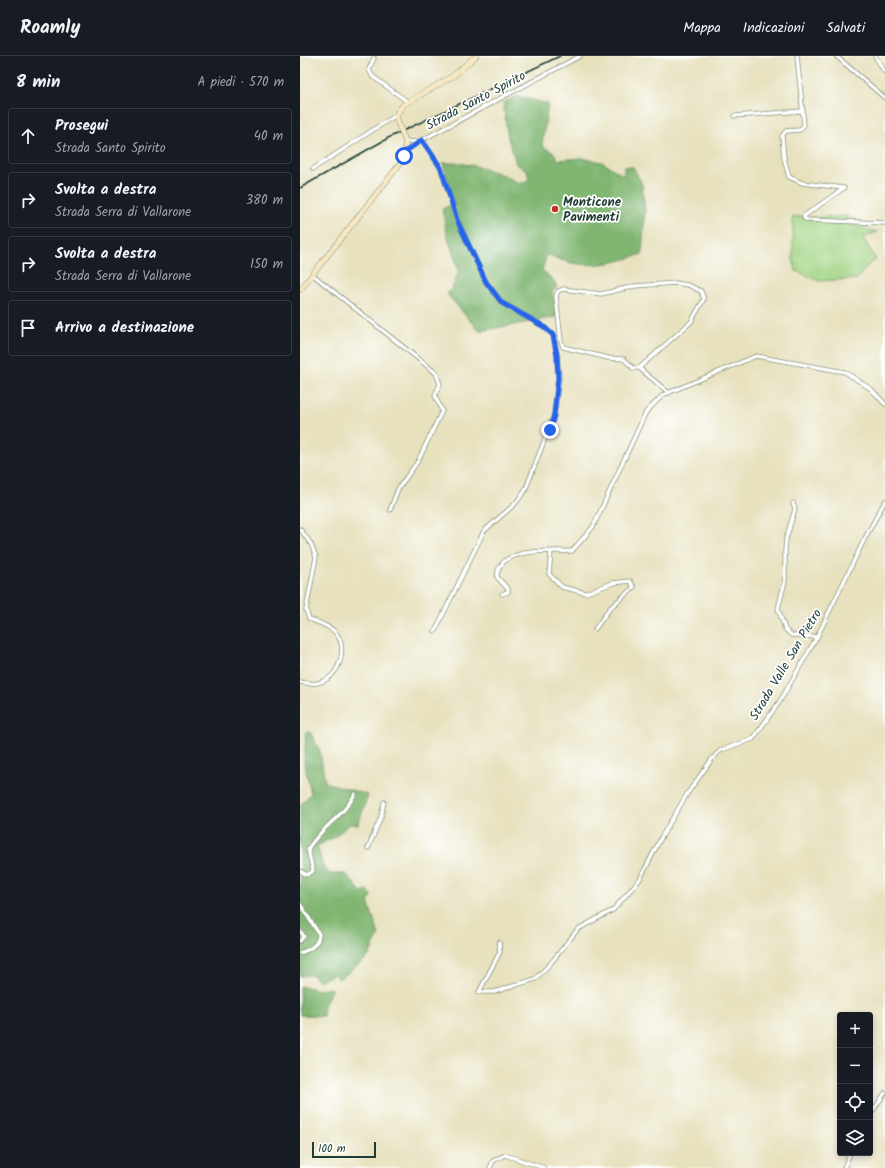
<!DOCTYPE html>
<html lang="it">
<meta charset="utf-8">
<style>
:root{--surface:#171b24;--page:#20242c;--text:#f1f3f6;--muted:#9ea1a6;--line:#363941}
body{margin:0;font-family:Kalam,sans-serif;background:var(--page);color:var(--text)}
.controls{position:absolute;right:12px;bottom:12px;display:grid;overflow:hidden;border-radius:4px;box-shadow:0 2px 6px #0003}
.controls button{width:36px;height:36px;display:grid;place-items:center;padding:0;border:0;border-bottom:1px solid var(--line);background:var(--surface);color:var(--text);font:20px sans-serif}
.scale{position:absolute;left:12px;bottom:10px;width:64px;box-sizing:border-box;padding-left:4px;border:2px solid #1f3d34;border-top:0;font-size:11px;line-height:14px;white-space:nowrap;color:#1f3d34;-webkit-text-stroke:3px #fff;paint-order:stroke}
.stop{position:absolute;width:12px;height:12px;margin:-9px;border:3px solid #2563eb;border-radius:50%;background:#fff}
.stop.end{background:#2563eb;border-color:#fff;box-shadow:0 1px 4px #0008}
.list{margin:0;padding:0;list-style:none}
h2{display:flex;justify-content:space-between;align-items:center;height:52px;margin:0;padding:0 16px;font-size:17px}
h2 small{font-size:13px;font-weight:400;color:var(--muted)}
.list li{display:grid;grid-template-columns:26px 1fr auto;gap:12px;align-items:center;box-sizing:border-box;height:56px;margin:0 8px 8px;padding:0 8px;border:1px solid var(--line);border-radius:4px}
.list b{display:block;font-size:15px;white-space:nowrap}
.list p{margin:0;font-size:13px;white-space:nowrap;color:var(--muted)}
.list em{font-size:13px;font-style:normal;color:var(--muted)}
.icon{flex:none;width:22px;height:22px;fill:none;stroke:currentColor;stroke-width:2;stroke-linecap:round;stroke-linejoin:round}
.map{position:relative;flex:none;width:585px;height:1112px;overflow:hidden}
header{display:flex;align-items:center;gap:24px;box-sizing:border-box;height:56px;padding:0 20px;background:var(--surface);border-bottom:1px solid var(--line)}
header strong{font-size:19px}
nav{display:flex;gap:22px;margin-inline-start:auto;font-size:14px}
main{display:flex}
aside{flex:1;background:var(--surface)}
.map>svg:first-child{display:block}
.green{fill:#a2d484;stroke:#60885c}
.forest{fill:#81b672;stroke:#507a53}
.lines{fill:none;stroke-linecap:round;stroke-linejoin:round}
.street-casing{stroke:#838f79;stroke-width:5}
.secondary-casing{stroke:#838f79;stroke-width:6}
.street{stroke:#fff;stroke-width:3.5}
.secondary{stroke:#f7e8c3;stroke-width:5}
.rail{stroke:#1f3d34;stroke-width:1.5}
.secondary-bridge-casing{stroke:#838f79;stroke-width:6;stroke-linecap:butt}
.secondary-bridge{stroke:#f7e8c3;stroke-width:5}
.route{stroke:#2563eb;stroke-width:5}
.poi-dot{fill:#c8321e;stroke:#fff;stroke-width:1.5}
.labels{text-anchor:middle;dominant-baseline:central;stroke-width:3.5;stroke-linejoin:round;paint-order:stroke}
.street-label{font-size:13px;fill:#1f3d34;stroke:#fff}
.poi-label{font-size:13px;font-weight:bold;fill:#1f3d34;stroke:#fff;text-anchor:start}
</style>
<header>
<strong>Roamly</strong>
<nav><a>Mappa</a><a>Indicazioni</a><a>Salvati</a></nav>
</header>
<main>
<aside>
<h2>8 min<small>A piedi · 570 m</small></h2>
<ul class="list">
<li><svg class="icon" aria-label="ahead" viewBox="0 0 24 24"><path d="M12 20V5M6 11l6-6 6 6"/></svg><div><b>Prosegui</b><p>Strada Santo Spirito</p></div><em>40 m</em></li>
<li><svg class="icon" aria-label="right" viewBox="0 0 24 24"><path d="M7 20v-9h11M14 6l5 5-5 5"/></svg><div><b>Svolta a destra</b><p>Strada Serra di Vallarone</p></div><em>380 m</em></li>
<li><svg class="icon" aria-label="right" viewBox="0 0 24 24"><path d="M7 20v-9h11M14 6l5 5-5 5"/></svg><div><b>Svolta a destra</b><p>Strada Serra di Vallarone</p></div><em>150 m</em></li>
<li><svg class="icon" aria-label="arrive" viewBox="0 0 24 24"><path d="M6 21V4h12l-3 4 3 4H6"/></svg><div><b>Arrivo a destinazione</b></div></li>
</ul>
</aside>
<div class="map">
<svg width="585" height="1112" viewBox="0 0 585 1112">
<rect width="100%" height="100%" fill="#fff"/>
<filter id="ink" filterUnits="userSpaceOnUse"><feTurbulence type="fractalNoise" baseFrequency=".025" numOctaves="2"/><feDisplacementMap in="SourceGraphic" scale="8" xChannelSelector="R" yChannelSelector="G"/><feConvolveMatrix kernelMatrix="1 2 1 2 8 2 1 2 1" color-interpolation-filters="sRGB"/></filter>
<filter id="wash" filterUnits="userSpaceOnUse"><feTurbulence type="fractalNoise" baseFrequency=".012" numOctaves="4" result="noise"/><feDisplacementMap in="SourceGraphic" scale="16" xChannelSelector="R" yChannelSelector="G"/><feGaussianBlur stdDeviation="0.9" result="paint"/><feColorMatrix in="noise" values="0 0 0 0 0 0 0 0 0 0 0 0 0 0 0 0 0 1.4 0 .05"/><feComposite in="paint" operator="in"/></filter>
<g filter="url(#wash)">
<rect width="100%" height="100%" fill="#e7e1be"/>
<path class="green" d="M501,160L506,162L548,160L547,168L577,176L563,182L576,204L570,207L557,223L519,225L496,215L493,203V161Z"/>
<g class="forest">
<path d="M216,40L248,48L242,90L254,97L258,104L281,102L302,106L324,120V111H333L342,128L345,155L342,198C310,209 279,215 247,198L242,214L254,225L257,231L252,236L257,261L179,275L147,238L153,231L159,215L147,179L142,153L154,148L143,107C173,106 196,115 221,128L229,123L227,114L216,108L208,82L203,47Z"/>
<path d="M6,676H10L20,695L25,726L68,739L58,769L50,768L34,781L17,790L22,808L29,818H46L61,836L68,834L72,840L68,846L79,879L68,901L42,921L38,923L36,918L18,925L13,919L0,920V750L11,737L4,707Z"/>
<path d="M0,930L20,934L32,932L24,950L23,960L0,959Z"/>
</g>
</g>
<g filter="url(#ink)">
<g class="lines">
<defs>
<g id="street">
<path d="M497,0L504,69L500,74L486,75L482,80L484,102L489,121L502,127L544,132L504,160V162L507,164L585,167"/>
<path d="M536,0L585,42"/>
<path d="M575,0L584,15L585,14"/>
<path d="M74,2L69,13L72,20L108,46"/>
<path d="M434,60L503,55"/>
<path d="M105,84L110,86L119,85"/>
<path d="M122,84L141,112L157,164L186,226L202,247L243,270L253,279L257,299L259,322L254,359L225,435L215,448L184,475L135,575"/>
<path d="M106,95L122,84L280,0"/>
<path d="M13,113L96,59"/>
<path d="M13,219L136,317L140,328L135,340L142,355L118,405L98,433L90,454"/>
<path d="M339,312H333L324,303L308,302L263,291L261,285L256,240L258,235L263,233L301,238L335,230L375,227L388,229L401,235L404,243L391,266L339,312L369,337"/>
<path d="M493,447L495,453L486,483L485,494V525L478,553L485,573L491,579L517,581"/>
<path d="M0,473L11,488L16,501L6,554L9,563C17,566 30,570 36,577C48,592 40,620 21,626C14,629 7,627 0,626"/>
<path d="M251,496L249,518L262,531L286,537L313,527L330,525L334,531L310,552L295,573"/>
<path d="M202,538L208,536V533L197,521C198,490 251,496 272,495L293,471L346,356L363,339L456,300L545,316L571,333L585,348"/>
<path d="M68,792L81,761L84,746"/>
<path d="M0,815L7,819L13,815L8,793C20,772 44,760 55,738"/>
<path d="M0,848L19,878C19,889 9,894 0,897"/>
<path d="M0,875L4,880L0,885"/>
<path d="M199,886L200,896L179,936H194L235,923L250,908L278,873L313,854L340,823L362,780L387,738L412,703L421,694L453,683L480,645L517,581L565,482L585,445"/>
<path d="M570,1059L585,1037"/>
<path d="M190,1112L193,1105L205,1099L244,1112"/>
<path d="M544,1112L550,1097"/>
</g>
<g id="secondary">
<path d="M98,67L96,59L103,49L153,20L176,0"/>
<path d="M0,234L100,108L106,95L105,84"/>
</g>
</defs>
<use href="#street" class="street-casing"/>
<use href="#secondary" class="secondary-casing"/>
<use href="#street" class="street"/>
<use href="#secondary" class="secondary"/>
<path class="rail" d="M0,132L90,81L260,0"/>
<defs>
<path id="secondary-bridge" d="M98,67L105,84"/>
</defs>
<use href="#secondary-bridge" class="secondary-bridge-casing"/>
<use href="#secondary-bridge" class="secondary-bridge"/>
</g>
</g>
<g class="lines" filter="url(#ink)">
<path class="route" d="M104,100L106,95L122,84L141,112L157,164L186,226L202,247L243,270L253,279L257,299L258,322L254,359L250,374"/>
</g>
<circle class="poi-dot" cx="255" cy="153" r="4"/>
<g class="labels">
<g class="street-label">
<text transform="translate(176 45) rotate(-28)">Strada Santo Spirito</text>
<text transform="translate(486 609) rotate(-59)">Strada Valle San Pietro</text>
</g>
<g class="poi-label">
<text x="263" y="146">Monticone<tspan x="263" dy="15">Pavimenti</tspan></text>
</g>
</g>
</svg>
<div class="controls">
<button>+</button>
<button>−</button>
<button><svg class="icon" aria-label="locate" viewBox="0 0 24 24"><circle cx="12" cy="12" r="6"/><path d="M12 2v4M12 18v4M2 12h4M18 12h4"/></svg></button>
<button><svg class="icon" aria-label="layers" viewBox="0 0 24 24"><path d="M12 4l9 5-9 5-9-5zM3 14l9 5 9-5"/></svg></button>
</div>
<div class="scale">100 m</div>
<div class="stop" style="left:104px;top:100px"></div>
<div class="stop end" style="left:250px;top:374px"></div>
</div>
</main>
